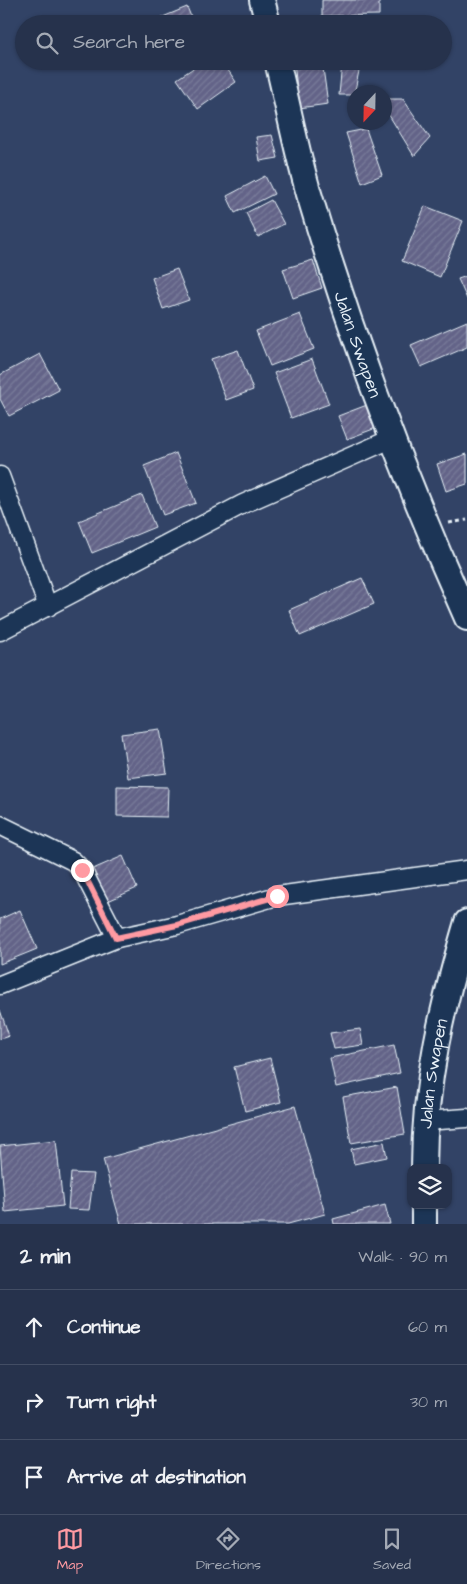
<!DOCTYPE html>
<meta charset="utf-8">
<style>
:root{--surface:#26324c;--page:#2e3a53;--text:#f1f3f6;--muted:#a4aab5;--line:#424d64;--accent:#ff9aa2}
body{margin:0;font-family:"Architects Daughter",sans-serif;background:var(--page);color:var(--text)}
.controls{position:absolute;right:15px;bottom:15px;display:grid;overflow:hidden;border-radius:10px;box-shadow:0 1px 4px #0004}
.controls button{width:45px;height:45px;display:grid;place-items:center;padding:0;border:0;border-bottom:1px solid var(--line);background:var(--surface);color:var(--text);font:25px sans-serif}
.compass{position:absolute;left:347px;top:85px;width:45px;height:45px;border-radius:50%;background:var(--surface);box-shadow:0 1px 4px #0004;rotate:202deg}
.stop{position:absolute;width:15px;height:15px;margin:-11px;border:4px solid #ff9aa2;border-radius:50%;background:#fff}
.stop.end{background:#ff9aa2;border-color:#fff;box-shadow:0 1px 5px #0008}
.list{margin:0;padding:0;list-style:none}
h2{display:flex;justify-content:space-between;align-items:center;height:65px;margin:0;padding:0 20px;font-size:21px}
h2 small{font-size:16px;font-weight:400;color:var(--muted)}
.list li{display:grid;grid-template-columns:32px 1fr auto;gap:15px;align-items:center;box-sizing:border-box;height:75px;padding:0 20px;border-top:1px solid var(--line)}
.list b{display:block;font-size:19px;white-space:nowrap}
.list em{font-size:16px;font-style:normal;color:var(--muted)}
.icon{flex:none;width:28px;height:28px;fill:none;stroke:currentColor;stroke-width:2;stroke-linecap:round;stroke-linejoin:round}
.map{position:relative;flex:none;width:467px;height:1224px;overflow:hidden}
.search{position:absolute;background:var(--surface);box-shadow:0 1px 4px #0004;left:15px;right:15px;top:15px;height:55px;display:flex;align-items:center;gap:12px;box-sizing:border-box;padding:0 18px;border-radius:28px;color:var(--muted);font-size:19px}
.sheet{height:290px;background:var(--surface)}
nav{display:flex;justify-content:space-around;align-items:center;box-sizing:border-box;height:70px;border-top:1px solid var(--line);background:var(--surface);font-size:14px;color:var(--muted)}
nav a{display:grid;justify-items:center;gap:2px}
nav .on{color:var(--accent)}
.map>svg:first-child{display:block}
.building{fill:url(#building-hatch);stroke:#e8f1f8}
.lines{fill:none;stroke-linecap:round;stroke-linejoin:round}
.street-casing{stroke:#e8f1f8;stroke-width:21}
.secondary-casing{stroke:#e8f1f8;stroke-width:28}
.path{stroke:#e8f1f8;stroke-width:3;stroke-dasharray:4 4;stroke-linecap:butt}
.street{stroke:#1d3557;stroke-width:18}
.secondary{stroke:#1d3557;stroke-width:24}
.route{stroke:#ff9aa2;stroke-width:6}
.labels{text-anchor:middle;dominant-baseline:central;stroke-width:4;stroke-linejoin:round;paint-order:stroke}
.street-label{font-size:18px;fill:#e8f1f8;stroke:#1d3557}
</style>
<div class="map">
<svg width="467" height="1224" viewBox="0 0 467 1224">
<defs>
<pattern id="building-hatch" width="6" height="6" patternUnits="userSpaceOnUse" patternTransform="scale(1.25)"><rect width="6" height="6" fill="#636488"/><path d="M-1 1l2-2M0 6l6-6M5 7l2-2" fill="none" stroke="#797b9a"/></pattern>
</defs>
<rect width="100%" height="100%" fill="#324366"/>
<filter id="ink" filterUnits="userSpaceOnUse"><feTurbulence type="fractalNoise" baseFrequency=".02" numOctaves="2"/><feDisplacementMap in="SourceGraphic" scale="10" xChannelSelector="R" yChannelSelector="G"/><feConvolveMatrix kernelMatrix="1 2 1 2 8 2 1 2 1" color-interpolation-filters="sRGB"/></filter>
<g filter="url(#ink)">
<g class="building">
<path d="M322,0H379V15L322,16Z"/>
<path d="M187,7L194,24H160L158,19Z"/>
<path d="M327,19H341V24H326Z"/>
<path d="M204,61H222L236,82L198,109L177,79Z"/>
<path d="M246,61H264L265,64L247,66Z"/>
<path d="M294,61H322L328,104L299,108Z"/>
<path d="M342,63L360,66L354,95H339Z"/>
<path d="M384,99H403L430,138L414,156L384,107Z"/>
<path d="M366,129L382,175L362,183L346,133Z"/>
<path d="M272,135L278,158L260,161L256,137Z"/>
<path d="M265,176L274,194L235,213L227,196Z"/>
<path d="M271,200L284,224L258,237L246,213Z"/>
<path d="M425,206L463,221L440,277L402,261Z"/>
<path d="M313,260L322,288L293,298L283,269Z"/>
<path d="M177,269L189,300L163,309L152,278Z"/>
<path d="M467,276V299L458,279Z"/>
<path d="M300,314L314,349L270,366L256,331Z"/>
<path d="M467,321V347L421,367L411,345Z"/>
<path d="M238,350L253,390L226,400L211,359Z"/>
<path d="M40,354L59,390L9,416L0,399V375Z"/>
<path d="M312,359L329,404L291,418L274,373Z"/>
<path d="M367,405L376,428L347,439L338,416Z"/>
<path d="M176,453L196,503L163,515L144,466Z"/>
<path d="M467,454V484L446,491L437,464Z"/>
<path d="M142,495L155,527L92,553L79,521Z"/>
<path d="M362,578L374,604L300,636L289,610Z"/>
<path d="M160,729L167,773L128,778L121,734Z"/>
<path d="M117,786L168,787L167,817L117,816Z"/>
<path d="M123,856L137,888L108,901L93,869Z"/>
<path d="M20,910L37,949L0,964V919Z"/>
<path d="M0,1010L9,1036L0,1039Z"/>
<path d="M360,1029L363,1045L334,1049L330,1033Z"/>
<path d="M394,1045L400,1073L336,1087L330,1058Z"/>
<path d="M270,1058L281,1102L245,1111L234,1067Z"/>
<path d="M397,1087L405,1134L351,1143L343,1097Z"/>
<path d="M295,1106L325,1214L288,1224H121L103,1159Z"/>
<path d="M56,1140L63,1206L5,1212L0,1146Z"/>
<path d="M384,1142L387,1157L354,1164L351,1149Z"/>
<path d="M71,1173L94,1174L89,1210L68,1209Z"/>
<path d="M385,1205L390,1224H334L333,1219Z"/>
</g>
<g class="lines">
<defs>
<g id="street">
<path d="M0,476L48,607"/>
<path d="M0,631L243,504L391,439"/>
<path d="M0,825L73,861L82,870L117,938"/>
<path d="M0,985L117,938L177,925L277,896L467,870"/>
<path d="M424,1121L467,1118"/>
</g>
<g id="secondary">
<path d="M262,0L268,24"/>
<path id="s1" d="M277,61C288,105 296,150 309,194C352,339 405,480 467,618"/>
<path id="s2" d="M424,1168C424,1081 443,1004 467,922"/>
<path d="M424,1224V1205"/>
</g>
</defs>
<use href="#street" class="street-casing"/>
<use href="#secondary" class="secondary-casing"/>
<path class="path" d="M449,523L467,520"/>
<use href="#street" class="street"/>
<use href="#secondary" class="secondary"/>
</g>
</g>
<g class="lines" filter="url(#ink)">
<path class="route" d="M82,870L116,938L177,925L277,896"/>
</g>
<g class="labels">
<g class="street-label">
<text stroke="none"><textPath href="#s1" startOffset="295">Jalan Swapen</textPath></text>
<text stroke="none"><textPath href="#s2" startOffset="95">Jalan Swapen</textPath></text>
</g>
</g>
</svg>
<div class="controls">
<button><svg class="icon" aria-label="layers" viewBox="0 0 24 24"><path d="M12 4l9 5-9 5-9-5zM3 14l9 5 9-5"/></svg></button>
</div>
<svg class="compass" viewBox="-18 -18 36 36"><path d="M0-13l5 13h-10z" fill="#e53935"/><path d="M0 13l5-13h-10z" fill="#a4aab5"/></svg>
<div class="stop" style="left:277px;top:896px"></div>
<div class="stop end" style="left:82px;top:870px"></div>
<div class="search"><svg class="icon" aria-label="search" viewBox="0 0 24 24"><circle cx="10" cy="10" r="6"/><path d="M15 15l6 6"/></svg>Search here</div>
</div>
<section class="sheet">
<h2>2 min<small>Walk · 90 m</small></h2>
<ul class="list">
<li><svg class="icon" aria-label="ahead" viewBox="0 0 24 24"><path d="M12 20V5M6 11l6-6 6 6"/></svg><div><b>Continue</b></div><em>60 m</em></li>
<li><svg class="icon" aria-label="right" viewBox="0 0 24 24"><path d="M7 20v-9h11M14 6l5 5-5 5"/></svg><div><b>Turn right</b></div><em>30 m</em></li>
<li><svg class="icon" aria-label="arrive" viewBox="0 0 24 24"><path d="M6 21V4h12l-3 4 3 4H6"/></svg><div><b>Arrive at destination</b></div></li>
</ul>
</section>
<nav>
<a class="on"><svg class="icon" aria-label="map" viewBox="0 0 24 24"><path d="M3 6l6-2 6 2 6-2v14l-6 2-6-2-6 2zM9 4v14M15 6v14"/></svg>Map</a>
<a><svg class="icon" aria-label="directions" viewBox="0 0 24 24"><path d="M12 3l9 9-9 9-9-9zM9 14v-3h6M13 9l2 2-2 2"/></svg>Directions</a>
<a><svg class="icon" aria-label="saved" viewBox="0 0 24 24"><path d="M7 4h10v16l-5-4-5 4z"/></svg>Saved</a>
</nav>
